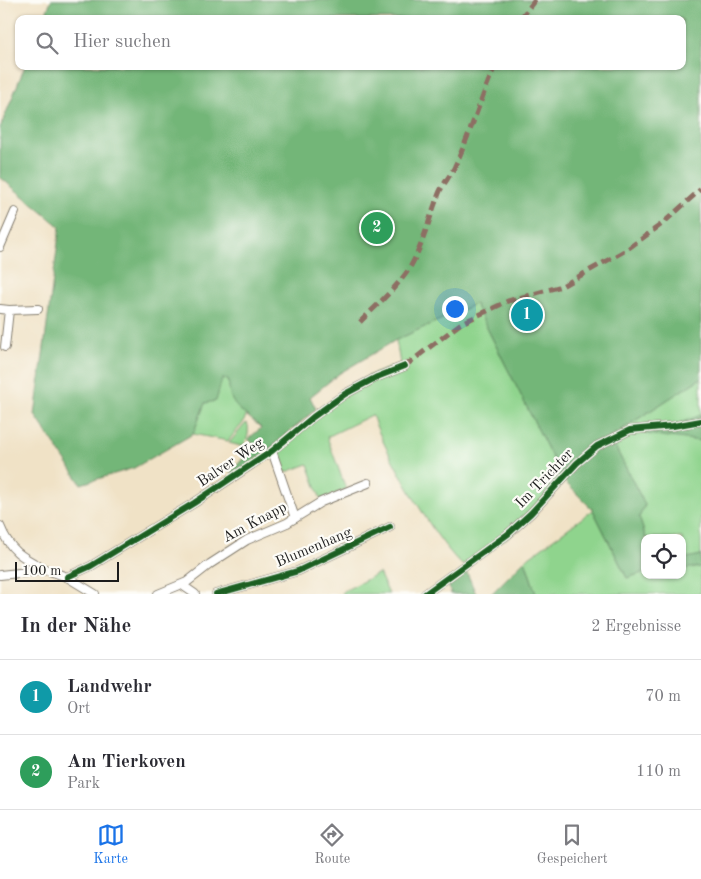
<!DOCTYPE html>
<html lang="de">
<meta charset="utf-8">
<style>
:root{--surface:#fff;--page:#f2f2f3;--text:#2b2b33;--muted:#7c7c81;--line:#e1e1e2;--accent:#1a73e8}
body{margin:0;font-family:"Old Standard TT",serif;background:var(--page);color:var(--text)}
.controls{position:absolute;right:15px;bottom:15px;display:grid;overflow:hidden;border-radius:10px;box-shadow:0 1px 4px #0004}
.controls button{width:45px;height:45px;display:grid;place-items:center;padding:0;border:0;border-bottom:1px solid var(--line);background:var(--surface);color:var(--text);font:25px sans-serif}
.scale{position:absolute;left:15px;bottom:12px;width:104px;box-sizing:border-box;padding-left:5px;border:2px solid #1c1c1c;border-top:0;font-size:14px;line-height:18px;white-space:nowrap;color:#1c1c1c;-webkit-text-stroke:4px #fdfcf7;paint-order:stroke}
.you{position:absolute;left:454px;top:308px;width:18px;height:18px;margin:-12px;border:4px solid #fff;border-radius:50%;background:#1a73e8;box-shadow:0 0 0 8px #1a73e833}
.badge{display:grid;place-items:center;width:32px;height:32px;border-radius:50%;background:var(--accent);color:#fff;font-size:16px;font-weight:700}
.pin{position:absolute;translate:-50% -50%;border:2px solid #fff;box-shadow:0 1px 5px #0006}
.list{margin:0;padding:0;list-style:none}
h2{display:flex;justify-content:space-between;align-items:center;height:65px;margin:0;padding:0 20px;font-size:21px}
h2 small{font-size:16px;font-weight:400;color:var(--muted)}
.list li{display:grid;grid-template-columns:32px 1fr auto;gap:15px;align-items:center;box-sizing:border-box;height:75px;padding:0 20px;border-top:1px solid var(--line)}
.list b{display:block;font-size:19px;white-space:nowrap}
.list p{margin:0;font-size:16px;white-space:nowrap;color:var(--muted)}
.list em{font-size:16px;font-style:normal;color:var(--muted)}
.icon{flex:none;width:28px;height:28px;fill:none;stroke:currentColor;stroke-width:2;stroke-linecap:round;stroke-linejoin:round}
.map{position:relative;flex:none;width:701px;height:594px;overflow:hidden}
.search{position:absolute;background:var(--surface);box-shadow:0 1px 4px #0004;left:15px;right:15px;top:15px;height:55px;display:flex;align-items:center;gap:12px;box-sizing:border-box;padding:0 18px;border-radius:10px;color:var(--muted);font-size:19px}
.sheet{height:215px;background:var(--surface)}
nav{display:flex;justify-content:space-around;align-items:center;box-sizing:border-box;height:70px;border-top:1px solid var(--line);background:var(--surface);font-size:14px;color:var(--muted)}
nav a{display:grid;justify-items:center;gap:2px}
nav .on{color:var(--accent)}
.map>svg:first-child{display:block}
.green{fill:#8fd48d;stroke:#567854}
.forest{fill:#73b678;stroke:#48694a}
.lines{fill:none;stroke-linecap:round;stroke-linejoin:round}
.minor-casing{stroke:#867f71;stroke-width:10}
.minor{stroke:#fff;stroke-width:8}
.quiet{stroke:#8d6e63;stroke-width:5;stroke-dasharray:10 5;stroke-linecap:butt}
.cycleway-casing{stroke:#fdfcf7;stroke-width:9}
.cycleway{stroke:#1b5e20;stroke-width:6}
.labels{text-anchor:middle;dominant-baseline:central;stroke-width:4.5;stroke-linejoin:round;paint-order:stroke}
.street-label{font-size:15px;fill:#1c1c1c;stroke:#fdfcf7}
</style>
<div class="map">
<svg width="701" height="594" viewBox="0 0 701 594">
<rect width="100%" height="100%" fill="#fdfcf7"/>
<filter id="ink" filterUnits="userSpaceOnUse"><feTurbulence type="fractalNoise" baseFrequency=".02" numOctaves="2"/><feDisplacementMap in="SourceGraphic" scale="10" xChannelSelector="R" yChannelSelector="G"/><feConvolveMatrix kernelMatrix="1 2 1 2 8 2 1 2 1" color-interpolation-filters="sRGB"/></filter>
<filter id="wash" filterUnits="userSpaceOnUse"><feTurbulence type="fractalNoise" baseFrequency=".0096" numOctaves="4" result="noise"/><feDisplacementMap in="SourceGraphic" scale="20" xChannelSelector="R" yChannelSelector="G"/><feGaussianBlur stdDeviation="1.12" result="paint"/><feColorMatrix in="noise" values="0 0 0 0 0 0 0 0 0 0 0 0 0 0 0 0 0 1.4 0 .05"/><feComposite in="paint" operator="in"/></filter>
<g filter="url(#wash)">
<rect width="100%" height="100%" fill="#f0e2c6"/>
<g class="green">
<path d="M475,304L564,481L512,535L462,565C439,542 424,515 408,488C395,464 381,441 372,415L327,437L346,489L321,500L308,464L284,473L273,451L338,395L370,375L400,364L396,340Z"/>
<path d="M701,378V594H536L525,560L593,510L627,578L645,572V575H682V538H646L639,517L645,505L610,437Z"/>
<path d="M221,379H228L232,400L246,416L243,423L228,441L193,434L205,403Z"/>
<path d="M246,423L248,425C249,432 248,442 241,446L229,443Z"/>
<path d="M379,573L389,594H343L342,592Z"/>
</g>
<g class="forest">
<path d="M51,0H701V378L610,437L645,505L639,517L646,538H645V572L627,578L593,510L564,481L475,304L396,340L340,373L310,397L316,409L269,450L234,474L231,472L255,445L248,439L261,428C253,419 237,411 232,400C229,394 229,386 228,379H222L216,401L205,403L193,434L134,468L81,484L35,415L60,227L0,177V128L25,66H682V19H44Z"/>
<path d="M701,415V441L646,434V430H662Z"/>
<path d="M701,555V567L682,569V559Z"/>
<path d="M525,560L536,594H491Z"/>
<path d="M465,568L476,594H451L448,583Z"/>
</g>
</g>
<g filter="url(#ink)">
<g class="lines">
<defs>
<g id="minor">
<path d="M0,247L15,212"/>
<path d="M0,309L9,310L5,347"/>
<path d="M9,310L38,309"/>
<path d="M272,451L295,518"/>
<path d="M0,526C10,552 24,558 47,570"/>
<path d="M0,575L47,570L67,577L95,594"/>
<path d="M67,577L91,566L194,503L272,451L313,417L345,394L377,377L405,366"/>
<path d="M182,585L195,594"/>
<path d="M158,594L187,582L210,564L247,540L287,523L321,502L368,483"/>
<path d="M216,594L298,571L390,527"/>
<path d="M425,594L508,534L531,513L577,463L597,446L630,430L673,426L701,421"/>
</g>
</defs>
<use href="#minor" class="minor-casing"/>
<use href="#minor" class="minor"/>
<g class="quiet">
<path d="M520,19L535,0"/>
<path d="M360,322C376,306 394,290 407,272C423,248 429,217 440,191C444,183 450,176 454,168C470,135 480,100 495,66"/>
<path d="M405,366L460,324L508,301L562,286L626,250L662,224L701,189"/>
</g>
<defs>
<g id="cycleway">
<path d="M67,577L91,566L194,503L272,451L313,417L345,394L377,377L405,366"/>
<path d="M216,594L298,571L390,527"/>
<path d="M425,594L508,534L531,513L577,463L597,446L630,430L673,426L701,421"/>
</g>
</defs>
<use href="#cycleway" class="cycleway-casing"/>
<use href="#cycleway" class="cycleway"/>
</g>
</g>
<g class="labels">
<g class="street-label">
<text transform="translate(231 463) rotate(-34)">Balver Weg</text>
<text transform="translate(545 479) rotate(-46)">Im Trichter</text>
<text transform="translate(255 523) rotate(-28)">Am Knapp</text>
<text transform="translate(314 548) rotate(-23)">Blumenhang</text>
</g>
</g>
</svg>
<div class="controls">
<button><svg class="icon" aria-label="locate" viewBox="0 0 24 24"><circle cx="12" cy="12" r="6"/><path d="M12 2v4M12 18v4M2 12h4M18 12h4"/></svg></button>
</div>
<div class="scale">100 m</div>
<div class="you"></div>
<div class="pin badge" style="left:527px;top:315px;background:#0f9aa8">1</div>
<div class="pin badge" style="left:377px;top:228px;background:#2e9e5b">2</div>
<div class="search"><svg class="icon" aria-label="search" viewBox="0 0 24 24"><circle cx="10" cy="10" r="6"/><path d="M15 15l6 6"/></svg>Hier suchen</div>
</div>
<section class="sheet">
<h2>In der Nähe<small>2 Ergebnisse</small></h2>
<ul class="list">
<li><span class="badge" style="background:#0f9aa8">1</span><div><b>Landwehr</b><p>Ort</p></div><em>70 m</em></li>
<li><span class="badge" style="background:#2e9e5b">2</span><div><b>Am Tierkoven</b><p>Park</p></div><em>110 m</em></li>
</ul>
</section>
<nav>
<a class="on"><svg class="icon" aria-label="map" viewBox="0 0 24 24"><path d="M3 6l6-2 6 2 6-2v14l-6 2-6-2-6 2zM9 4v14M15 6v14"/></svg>Karte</a>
<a><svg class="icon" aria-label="directions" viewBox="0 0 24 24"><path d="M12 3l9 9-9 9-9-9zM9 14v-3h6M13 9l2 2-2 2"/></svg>Route</a>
<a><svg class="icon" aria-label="saved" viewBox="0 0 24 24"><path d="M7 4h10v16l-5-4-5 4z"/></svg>Gespeichert</a>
</nav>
